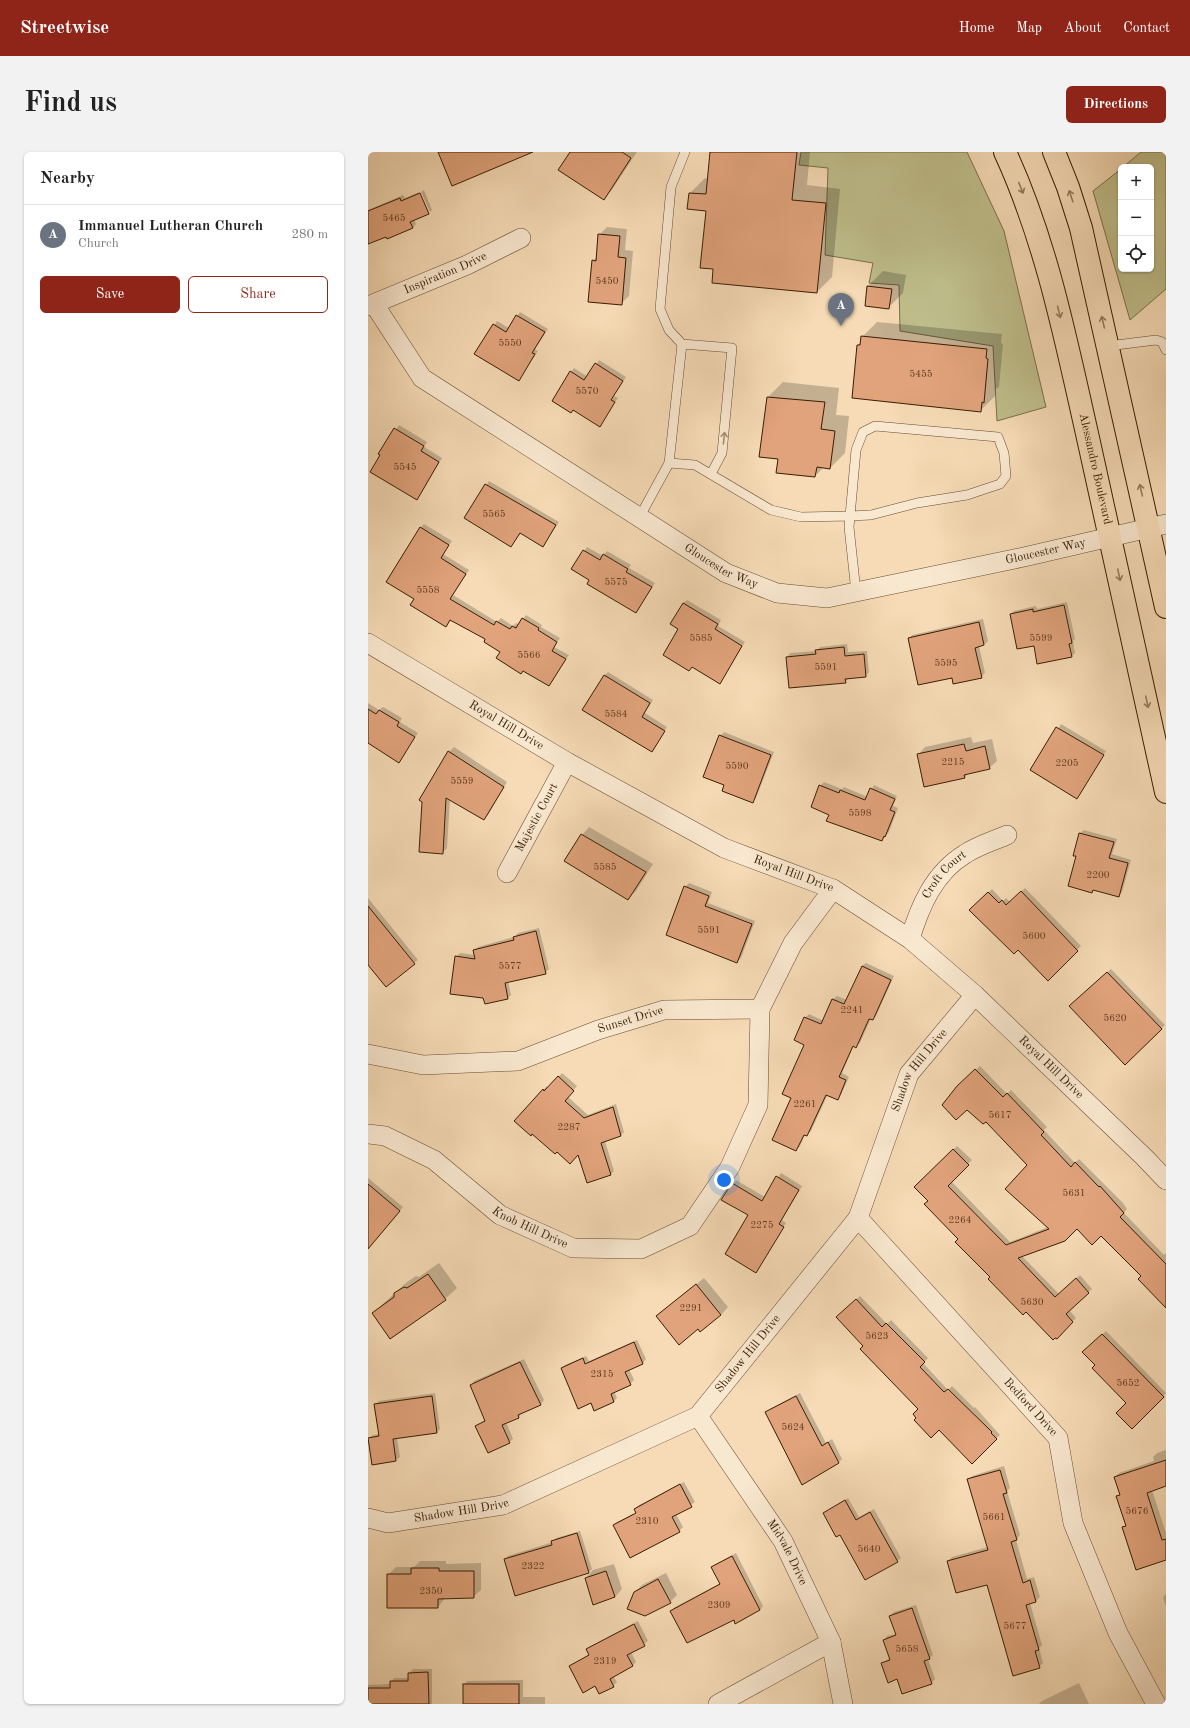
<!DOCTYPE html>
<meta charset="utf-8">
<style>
:root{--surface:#fff;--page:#f2f2f2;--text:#222;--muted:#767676;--line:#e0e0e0;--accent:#8f2418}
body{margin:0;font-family:"Old Standard TT",serif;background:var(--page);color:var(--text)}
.controls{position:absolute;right:12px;top:12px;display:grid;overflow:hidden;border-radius:6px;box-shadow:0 1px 3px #0004}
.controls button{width:36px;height:36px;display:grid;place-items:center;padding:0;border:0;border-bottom:1px solid var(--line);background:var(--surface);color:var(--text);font:20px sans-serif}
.you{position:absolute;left:356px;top:1028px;width:14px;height:14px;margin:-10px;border:3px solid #fff;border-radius:50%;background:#1a73e8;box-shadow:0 0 0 6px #1a73e833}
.badge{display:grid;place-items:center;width:26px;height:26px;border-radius:50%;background:var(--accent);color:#fff;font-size:13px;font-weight:700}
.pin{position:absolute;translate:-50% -33px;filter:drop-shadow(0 1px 2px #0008)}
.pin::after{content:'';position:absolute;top:21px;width:14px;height:12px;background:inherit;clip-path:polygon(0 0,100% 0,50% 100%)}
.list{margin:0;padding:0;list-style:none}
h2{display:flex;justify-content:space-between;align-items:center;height:52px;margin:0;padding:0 16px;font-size:17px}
h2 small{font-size:13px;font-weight:400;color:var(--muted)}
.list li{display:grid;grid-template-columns:26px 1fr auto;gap:12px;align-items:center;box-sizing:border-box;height:60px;padding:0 16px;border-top:1px solid var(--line)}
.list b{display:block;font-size:15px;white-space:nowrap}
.list p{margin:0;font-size:13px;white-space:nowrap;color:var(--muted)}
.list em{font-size:13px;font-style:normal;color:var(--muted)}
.actions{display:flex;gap:8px;padding:12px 16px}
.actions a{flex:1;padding:9px 0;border:1px solid var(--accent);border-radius:6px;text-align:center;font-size:14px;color:var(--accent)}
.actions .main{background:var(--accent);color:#fff}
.icon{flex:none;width:22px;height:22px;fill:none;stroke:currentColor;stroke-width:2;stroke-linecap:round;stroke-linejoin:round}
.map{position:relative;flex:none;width:798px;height:1552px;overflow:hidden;border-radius:6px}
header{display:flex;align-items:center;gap:24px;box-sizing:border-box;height:56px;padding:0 20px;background:var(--accent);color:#fff}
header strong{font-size:19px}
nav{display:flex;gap:22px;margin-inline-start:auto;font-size:14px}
.intro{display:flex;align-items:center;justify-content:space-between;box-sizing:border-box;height:96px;padding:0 24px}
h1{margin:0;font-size:28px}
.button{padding:10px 18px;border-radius:6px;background:var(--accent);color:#fff;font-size:14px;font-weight:700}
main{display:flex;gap:24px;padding:0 24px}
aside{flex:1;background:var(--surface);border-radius:6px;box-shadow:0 1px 3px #0004}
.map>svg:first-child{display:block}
.green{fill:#bfbf8c;stroke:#7c6e48}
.shadow{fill:#0003}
.building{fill:#e1a37c;stroke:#391d03}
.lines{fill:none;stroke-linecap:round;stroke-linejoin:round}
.service-casing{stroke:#684c30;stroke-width:10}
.minor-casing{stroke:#684c30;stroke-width:20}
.primary-casing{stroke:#391d03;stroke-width:24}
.service{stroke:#f9e8d0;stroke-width:9}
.minor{stroke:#f9e8d0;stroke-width:19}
.primary{stroke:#f6dbb6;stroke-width:22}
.oneway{stroke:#987c5c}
.oneway2{stroke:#a38d74}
.labels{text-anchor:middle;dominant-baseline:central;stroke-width:4;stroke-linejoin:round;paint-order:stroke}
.number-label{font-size:10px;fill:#633e21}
.street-label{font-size:12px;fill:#391d03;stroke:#f9e8d0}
</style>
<header>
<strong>Streetwise</strong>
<nav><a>Home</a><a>Map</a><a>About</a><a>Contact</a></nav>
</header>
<div class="intro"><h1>Find us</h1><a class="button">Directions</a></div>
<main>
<aside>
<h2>Nearby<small></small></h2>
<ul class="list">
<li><span class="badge" style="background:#6b7280">A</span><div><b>Immanuel Lutheran Church</b><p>Church</p></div><em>280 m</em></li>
</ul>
<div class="actions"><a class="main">Save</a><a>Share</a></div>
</aside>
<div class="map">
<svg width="798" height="1552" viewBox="0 0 798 1552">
<rect width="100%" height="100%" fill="#f6dbb6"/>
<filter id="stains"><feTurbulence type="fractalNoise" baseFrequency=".005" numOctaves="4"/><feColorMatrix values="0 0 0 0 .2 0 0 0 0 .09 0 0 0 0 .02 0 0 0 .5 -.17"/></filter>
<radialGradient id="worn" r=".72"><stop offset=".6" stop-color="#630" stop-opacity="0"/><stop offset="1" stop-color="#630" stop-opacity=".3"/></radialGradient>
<g class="green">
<path d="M433,0H599L636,79L678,255L629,269L625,194L532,179L531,133L501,131L505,111L457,103L460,16L431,13Z"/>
<path d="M773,0H798V137L762,168L725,39L753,17V117H783V15H755Z"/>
</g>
<g class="shadow">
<path d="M204,0H269L243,39L235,46Z"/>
<path d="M343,0H442L439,33L472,37L464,125L449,140L346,116L339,58L322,41L337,26L340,27Z"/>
<path d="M56,38L64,58L62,60L53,40Z"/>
<path d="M51,40L61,61L46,68L48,72L45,76L19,83L0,91V58L35,43L37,46Z"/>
<path d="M239,75L259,77L257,98L265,99L261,144L253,152L225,109L229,105L231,83Z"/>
<path d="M515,119L538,123L535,141L520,156L500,134Z"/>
<path d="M152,160L180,177L167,197L170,199L151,228L108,202L129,169L141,176Z"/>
<path d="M509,170L634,182L633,191L635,192L631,235L628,237L627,244L612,259L490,193L493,190L494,185Z"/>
<path d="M231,208L258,225L246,244L250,246L231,274L205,258L203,260V220L206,216L220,225Z"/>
<path d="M415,230L471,236L468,263L481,264L477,301L462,316L456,315L447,324L411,306L392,304L400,245Z"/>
<path d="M31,273L59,290L56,295L74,306L52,343L12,301Z"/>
<path d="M121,329L191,370L175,394L153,381L143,394L98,366Z"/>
<path d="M56,372L84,389L75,402L101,418L85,443L129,470L133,466L145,474L148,471L151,473L158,463L174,473L173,475L192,486L186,495L201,503L181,533L119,487L83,468L77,474L47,447L53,375Z"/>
<path d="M219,395L235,404L239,399L263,413L261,416L287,431L268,460L222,428L204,417Z"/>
<path d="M319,448L353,468L350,474L377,490L352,530L312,477L315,451Z"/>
<path d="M699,450L707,487L705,489L707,501L704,504L643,462L646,459L668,454L669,457Z"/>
<path d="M615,467L620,489L616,493L611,494L617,521L613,525H585L541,486L544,483Z"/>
<path d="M479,492L480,500L499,499L501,520L498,524L481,526L477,530L419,505L422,501L448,499L452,495Z"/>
<path d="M240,520L285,548L277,561L299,575L283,599L236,524Z"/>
<path d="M0,551L11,558L15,555L34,566L32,570L50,581L31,609L0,590Z"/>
<path d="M693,572L738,599L709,645L664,618Z"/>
<path d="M356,580L406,600L388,646L384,649L357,633L352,584Z"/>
<path d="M603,585L605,591L624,587L629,609L621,616L601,621L597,625L556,634L550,603L557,595Z"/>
<path d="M86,595L139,630L120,663L115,667L82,647L79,696L74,701L81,600Z"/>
<path d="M456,630L474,637L476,635L500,645L506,633L529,644L525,654L530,656L521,680L517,685L513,688L452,634Z"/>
<path d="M221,675L285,712L268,739L260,747L214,683Z"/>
<path d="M716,678L749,687L744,702L763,708L754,740L751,744L712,681Z"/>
<path d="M321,731L344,740L340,751L387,769L373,806L369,810L317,735Z"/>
<path d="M657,736L713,794L680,827L650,796L602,758L624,737L635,749L638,746L642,750Z"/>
<path d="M0,746L50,808L46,811H0Z"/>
<path d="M171,776L181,817L177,821L140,829L143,843L140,846L117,851L116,845L88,805L92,801L107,803L106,798L110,795L146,785L150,781Z"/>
<path d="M498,811L526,824L508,864L504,867L503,866L492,891L488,894L486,893L474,921L481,925L473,943L469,947L460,942L443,979L439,983L437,982L432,994L428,998L424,945L438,893L437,866L441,862L456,869L465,847L469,844L479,848L494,814Z"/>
<path d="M743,817L797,873L757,911L706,851Z"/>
<path d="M612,914L639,942L643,938L679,975L676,978L707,1011L711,1007L755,1051L759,1057L756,1061L796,1103L798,1101V1155L774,1124L733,1082L709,1076L654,1104L691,1142L712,1123L724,1137L701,1158L708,1166L689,1185L623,1125L561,1049L548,1035L589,994L604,1008L583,1029L642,1090L680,1075L660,1013L590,935Z"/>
<path d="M194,921L209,934L200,945L220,963L248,952L256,980L253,983L237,989L246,1019L243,1022L211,1001L175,938L179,934L180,936Z"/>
<path d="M413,1021L434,1034L414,1068L418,1071L387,1120L382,1063L365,1032L368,1028L397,1045Z"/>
<path d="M0,1026L35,1055L12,1083L0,1079Z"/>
<path d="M71,1111L89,1136L77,1147L5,1161L39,1130L48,1124L51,1125Z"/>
<path d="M336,1126L360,1155L353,1163L332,1179L330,1176L290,1164Z"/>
<path d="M492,1144L519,1172L523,1168L560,1206L555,1211L580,1238L584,1234L606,1256L607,1255L632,1283L604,1310L571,1277L549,1266L551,1257L496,1194L470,1165Z"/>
<path d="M738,1179L798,1241L764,1275L760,1251L729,1213L716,1200Z"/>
<path d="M269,1188L278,1207L275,1211L261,1217L266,1228L262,1232L246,1239L249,1246L246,1249L226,1258L223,1250L194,1216L197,1213L218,1204L221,1209Z"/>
<path d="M156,1207L176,1248L173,1252L154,1260L151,1265L138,1270L145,1287L141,1290L108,1274L118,1267L103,1233L106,1229Z"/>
<path d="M67,1241L72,1277L69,1280L29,1286L32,1305L28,1308L4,1311L1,1286L5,1283L12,1282L8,1252L11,1249Z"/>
<path d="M432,1241L458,1291L464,1287L474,1307L471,1310L399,1260L402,1257Z"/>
<path d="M798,1298V1333L784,1338L798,1381V1407L755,1376L758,1373L749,1345L752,1342L747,1325L751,1321L786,1309L785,1305L789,1301Z"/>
<path d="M636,1314L642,1336L639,1339L652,1383L648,1388L659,1427L666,1425L672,1445L668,1449L662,1451L674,1493L671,1496L675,1511L671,1515L620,1432L580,1409L584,1405L620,1395L600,1328L604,1324Z"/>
<path d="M316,1330L327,1350L308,1362L315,1375L311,1379L246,1373L249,1370L269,1360L267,1357L271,1353Z"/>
<path d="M480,1346L491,1365L506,1357L533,1406L529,1409L472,1382L456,1361Z"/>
<path d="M212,1379L224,1417L220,1421L137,1407L140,1404L185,1390L188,1386Z"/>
<path d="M368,1401L395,1454L392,1458L368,1470L366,1467L303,1459L307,1455L353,1431L344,1415L348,1412Z"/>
<path d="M52,1409H78V1412L113,1411V1438L105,1445L77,1446L70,1455L20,1423L28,1415H46Z"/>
<path d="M246,1412L254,1437L247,1445L218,1426L225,1418Z"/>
<path d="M298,1421L309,1443L302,1450L267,1440L274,1433Z"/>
<path d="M798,1442V1455L795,1445Z"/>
<path d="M548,1453L565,1503L560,1507L567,1527L563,1531L530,1526L514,1511L522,1506L516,1488L519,1484L528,1482L522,1464L526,1460Z"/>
<path d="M270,1469L280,1489L263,1500L268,1510L265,1513L245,1524L249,1530L245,1534L228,1533L202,1514L222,1502L219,1497L223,1494Z"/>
<path d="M45,1517H64V1552H0V1533L23,1532V1530L26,1526H41V1521Z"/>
<path d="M155,1528V1545H177V1552H96V1533L99,1529Z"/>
<path d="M711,1531L721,1552H671L674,1549Z"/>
</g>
<g class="building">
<path d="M70,0H165L84,34Z"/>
<path d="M202,0H254L263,6L236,48L190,18Z"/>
<path d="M342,0H429L424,48L458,51L449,141L344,131L345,117L332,116L338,59L319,57L321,41L338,42Z"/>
<path d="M52,41L61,62L42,70L45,76L19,87L18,85L0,92V59L32,46L33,49Z"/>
<path d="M230,82L252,84L250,105L258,106L254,153L220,150L224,108L228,109Z"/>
<path d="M499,134L524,137L521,157L497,154Z"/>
<path d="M148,163L177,180L164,201L167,202L151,229L106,202L125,172L138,180Z"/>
<path d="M493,184L619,197L618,206L620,207L616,251L614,250L613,260L484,246L489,193H492Z"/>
<path d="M227,211L255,229L243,248L247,250L232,275L205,258L203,261L184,249L202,219L216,228Z"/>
<path d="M399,245L457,250L453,277L467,279L462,317L449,315L447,325L408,321L410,307L391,305Z"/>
<path d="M26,276L56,294L53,299L71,310L49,348L2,320L12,303L10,302Z"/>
<path d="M117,332L188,373L175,395L152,381L143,395L96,366Z"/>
<path d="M52,375L81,393L73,406L98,422L82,447L126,473L128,469L142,477L144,474L148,476L154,466L171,476L170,478L189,490L184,499L198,507L181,534L155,519L153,522L128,506L132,500L116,490L117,487L82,468L78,475L42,453L46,447L18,430Z"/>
<path d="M215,398L232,408L235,402L260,417L258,420L284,435L268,461L219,432L221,428L203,417Z"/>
<path d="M315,451L350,472L347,477L374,494L352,532L324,515L321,519L295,503L310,477L302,472Z"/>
<path d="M696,453L704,491L701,492L704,505L669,512L666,494L649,497L642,462L665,457V460Z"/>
<path d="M611,470L616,493L607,496L614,526L585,532L584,526L550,533L540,486Z"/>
<path d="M476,495L477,504L496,502L498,525L477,527L478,531L421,536L418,505L448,502L447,498Z"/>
<path d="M236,523L282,551L274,565L297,579L284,600L214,558Z"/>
<path d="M0,557L8,562L11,558L31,570L29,574L47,585L31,611L0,591Z"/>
<path d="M688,575L736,603L709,647L662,618Z"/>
<path d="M351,583L403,603L385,651L354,639L356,633L335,625Z"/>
<path d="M596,592L598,599L617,594L622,617L596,623L597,626L556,635L549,602Z"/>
<path d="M80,599L136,635L116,668L78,646L75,702L51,700L54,650L51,648Z"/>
<path d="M451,633L471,641L472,638L497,648L502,636L527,647L522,658L527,660L517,685L516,684L514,689L458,669L461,663L443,655Z"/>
<path d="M711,681L746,690L741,706L760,711L751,745L725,738L724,741L700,734L708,704H705Z"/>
<path d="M213,682L278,720L260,748L196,709Z"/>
<path d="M316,734L341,744L337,754L384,772L369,811L298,783Z"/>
<path d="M653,739L710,799L680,829L650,798L646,802L601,758L620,740L631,751L634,748L638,753Z"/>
<path d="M0,754L47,812L18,835L0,813Z"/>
<path d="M168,779L178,822L137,831L140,847L117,852L115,846L82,842L87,804L107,807L105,798L146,788L145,785Z"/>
<path d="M494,814L523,828L505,868L501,867L488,896L485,894L471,925L478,928L470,948L458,943L439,984L436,983L428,999L404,988L423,946L414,942L436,893L426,888L436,865L453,872L464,847L476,852Z"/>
<path d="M739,820L794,877L757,913L701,854Z"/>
<path d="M607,917L635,945L639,941L676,980L673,983L703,1015L707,1010L731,1035L732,1034L756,1061L752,1065L798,1112V1156L770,1127L773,1124L733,1084L724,1093L709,1077L697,1089L650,1106L687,1145L708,1126L721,1141L698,1162L705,1170L689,1187L687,1186L685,1188L658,1160L655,1163L620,1127L622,1125L587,1090L590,1087L556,1052L560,1049L546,1035L585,997L601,1013L580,1034L638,1093L681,1077L637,1037L659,1013L618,970L615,972L599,958L588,968L574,953L589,934Z"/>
<path d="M190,924L206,939L197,949L216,966L245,955L253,984L233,991L243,1023L219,1031L210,1003L202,1012L189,1000L187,1002L164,982L163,984L146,969L175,937L176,939Z"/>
<path d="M408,1024L431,1038L411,1072L416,1075L388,1121L357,1102L380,1063L353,1048L364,1031L394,1049Z"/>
<path d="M0,1032L32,1059L0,1097Z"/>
<path d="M60,1122L78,1148L22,1187L4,1161L26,1145V1141L36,1135L39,1136Z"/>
<path d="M328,1132L353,1163L332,1180L330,1177L311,1193L288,1164Z"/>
<path d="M488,1147L514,1175L518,1171L557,1210L552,1215L576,1240L580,1237L624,1280L623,1281L629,1287L604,1312L571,1278L563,1286L546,1268L548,1266L545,1262L550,1257L492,1197L495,1194L468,1165Z"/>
<path d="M734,1182L796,1245L764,1277L748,1261L758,1251L724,1216L727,1213L714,1200Z"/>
<path d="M266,1190L275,1212L257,1220L263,1233L243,1242L246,1250L226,1259L223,1251L210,1257L193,1216L215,1206L217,1212Z"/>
<path d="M152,1210L173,1253L150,1263L151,1266L134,1273L142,1291L120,1301L107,1274L117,1269L102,1233Z"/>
<path d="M64,1244L69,1281L25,1287L28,1309L4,1313L0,1286L11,1284L6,1252Z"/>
<path d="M428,1244L454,1294L460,1290L471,1311L434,1333L397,1260Z"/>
<path d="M798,1308V1334L779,1341L794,1388L798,1387V1408L768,1418L754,1375L758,1374L748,1344L752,1343L746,1325Z"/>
<path d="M632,1318L639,1341L635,1342L649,1388L643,1390L655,1431L662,1428L668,1450L658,1453L671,1498L667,1499L672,1516L645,1524L619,1433L588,1441L579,1409L620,1398L599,1327Z"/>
<path d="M312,1332L324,1355L304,1365L312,1380L262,1406L245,1373L268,1361L266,1357Z"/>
<path d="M477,1348L488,1368L502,1360L530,1410L497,1428L472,1383L468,1385L455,1361Z"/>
<path d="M209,1381L221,1421L147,1444L136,1407L184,1393L183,1389Z"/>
<path d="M364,1404L392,1458L367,1472L366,1468L319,1491L302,1459L352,1432L343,1415Z"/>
<path d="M43,1416H71V1419H106V1446L70,1447V1456H19V1422H43Z"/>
<path d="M238,1419L247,1445L225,1453L217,1426Z"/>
<path d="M290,1427L303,1451L277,1464L259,1457L266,1440Z"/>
<path d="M544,1456L562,1507L556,1509L564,1532L534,1542L529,1527L520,1531L513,1511L522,1508L515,1488L528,1483L521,1464Z"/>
<path d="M266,1472L277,1494L259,1503L265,1514L242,1527L246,1535L231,1542L227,1534L215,1541L201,1514L221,1503L218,1497Z"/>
<path d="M60,1520L61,1552H0V1536H22V1529H40V1521Z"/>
<rect x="95" y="1532" width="56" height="20"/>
</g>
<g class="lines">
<defs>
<g id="service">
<path d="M317,0L303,35L292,157L301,178L314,192L364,196L354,301L343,322"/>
<path d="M740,194L788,188L794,190L798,198"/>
<path d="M507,274L630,285L636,301L638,324L632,332L599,343L549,351L503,363L482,364L488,298L495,280Z"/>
<path d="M301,311L327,313L403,358L433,365L482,364L481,375L488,440"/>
<path d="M271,366L301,311L314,192"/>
</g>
<g id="minor">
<path id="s1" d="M6,152L54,226L358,421L409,441L459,446L656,405L798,372"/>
<path id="s2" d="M0,154L99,113L153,86"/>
<path id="s3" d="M0,491L199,610L356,696L465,737L542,787L607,843L776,1005L798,1028"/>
<path id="s4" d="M139,721L199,610"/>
<path id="s5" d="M542,787C552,754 566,721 597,702C609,694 625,689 639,683"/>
<path id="s6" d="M0,902L55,913L150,909L230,878L296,858L392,857L425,791L465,737"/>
<path id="s7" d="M0,982L17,984L66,1008L132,1063L205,1096L273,1097L322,1074L362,1015L390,953L392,857"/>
<path id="s8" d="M490,1066L690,1286L705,1371L750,1481L788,1552"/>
<path id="s9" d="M330,1264L415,1389L463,1490L475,1552"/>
<path id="s10" d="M0,1366L20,1371L135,1353L330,1264L490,1066L541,922L607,843"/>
<path d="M350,1552L463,1490"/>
</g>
<g id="primary">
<path id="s11" d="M637,0C679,91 698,189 720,286C747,404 773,522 798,640"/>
<path d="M686,0L700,35L713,76L798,455"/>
</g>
</defs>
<use href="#service" class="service-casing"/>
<use href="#minor" class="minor-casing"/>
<use href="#primary" class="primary-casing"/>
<use href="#service" class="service"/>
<use href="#minor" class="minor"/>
<use href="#primary" class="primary"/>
</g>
<defs><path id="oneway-shaft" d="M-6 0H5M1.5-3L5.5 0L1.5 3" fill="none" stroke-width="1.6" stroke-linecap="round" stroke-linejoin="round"/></defs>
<g class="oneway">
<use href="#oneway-shaft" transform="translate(653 36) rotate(68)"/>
<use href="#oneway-shaft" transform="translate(703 44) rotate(-108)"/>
<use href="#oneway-shaft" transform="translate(691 160) rotate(76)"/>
<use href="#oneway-shaft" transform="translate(735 170) rotate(-103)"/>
<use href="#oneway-shaft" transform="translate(773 338) rotate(-103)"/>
<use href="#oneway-shaft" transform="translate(751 423) rotate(78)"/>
<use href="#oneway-shaft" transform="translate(779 550) rotate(78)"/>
</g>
<use class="oneway2" href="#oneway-shaft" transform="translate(356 286) rotate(-84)"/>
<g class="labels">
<g class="number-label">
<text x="26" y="66">5465</text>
<text x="239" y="129">5450</text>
<text x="142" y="191">5550</text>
<text x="553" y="222">5455</text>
<text x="219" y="239">5570</text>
<text x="37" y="315">5545</text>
<text x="126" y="362">5565</text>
<text x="248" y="430">5575</text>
<text x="60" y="438">5558</text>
<text x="333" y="486">5585</text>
<text x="673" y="486">5599</text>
<text x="161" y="503">5566</text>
<text x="578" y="511">5595</text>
<text x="458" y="515">5591</text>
<text x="248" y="562">5584</text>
<text x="585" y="610">2215</text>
<text x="699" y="611">2205</text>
<text x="369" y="614">5590</text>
<text x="94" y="629">5559</text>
<text x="492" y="661">5598</text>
<text x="237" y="715">5585</text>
<text x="730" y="723">2200</text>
<text x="341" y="778">5591</text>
<text x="666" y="784">5600</text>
<text x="142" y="814">5577</text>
<text x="484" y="858">2241</text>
<text x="747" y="866">5620</text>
<text x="437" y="952">2261</text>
<text x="632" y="963">5617</text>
<text x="201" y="975">2287</text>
<text x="706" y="1041">5631</text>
<text x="592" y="1068">2264</text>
<text x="394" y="1073">2275</text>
<text x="664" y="1150">5630</text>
<text x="323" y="1156">2291</text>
<text x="509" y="1184">5623</text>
<text x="234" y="1222">2315</text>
<text x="760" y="1231">5652</text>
<text x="425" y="1275">5624</text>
<text x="769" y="1359">5676</text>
<text x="626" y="1365">5661</text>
<text x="279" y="1369">2310</text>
<text x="501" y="1397">5640</text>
<text x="165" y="1414">2322</text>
<text x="63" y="1439">2350</text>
<text x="351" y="1453">2309</text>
<text x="647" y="1474">5677</text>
<text x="539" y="1497">5658</text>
<text x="237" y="1509">2319</text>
</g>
<g class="street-label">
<text stroke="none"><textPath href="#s2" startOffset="84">Inspiration Drive</textPath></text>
<text stroke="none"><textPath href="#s11" startOffset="330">Alessandro Boulevard</textPath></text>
<text stroke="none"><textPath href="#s1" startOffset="778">Gloucester Way</textPath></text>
<text stroke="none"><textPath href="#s1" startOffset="442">Gloucester Way</textPath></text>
<text stroke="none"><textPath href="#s3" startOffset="161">Royal Hill Drive</textPath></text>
<text stroke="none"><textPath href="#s4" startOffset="63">Majestic Court</textPath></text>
<text stroke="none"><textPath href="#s3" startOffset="485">Royal Hill Drive</textPath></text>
<text stroke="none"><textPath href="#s5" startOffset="74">Croft Court</textPath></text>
<text stroke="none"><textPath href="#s6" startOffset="271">Sunset Drive</textPath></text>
<text stroke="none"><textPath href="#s3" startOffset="810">Royal Hill Drive</textPath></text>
<text stroke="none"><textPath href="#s10" startOffset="767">Shadow Hill Drive</textPath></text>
<text stroke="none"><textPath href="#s7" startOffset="190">Knob Hill Drive</textPath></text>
<text stroke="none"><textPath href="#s10" startOffset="431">Shadow Hill Drive</textPath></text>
<text stroke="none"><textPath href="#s8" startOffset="256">Bedford Drive</textPath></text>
<text stroke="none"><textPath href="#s10" startOffset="95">Shadow Hill Drive</textPath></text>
<text stroke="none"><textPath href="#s9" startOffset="163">Midvale Drive</textPath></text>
</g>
</g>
<rect width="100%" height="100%" filter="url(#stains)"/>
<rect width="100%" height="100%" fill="url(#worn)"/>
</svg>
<div class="controls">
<button>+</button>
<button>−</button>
<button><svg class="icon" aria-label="locate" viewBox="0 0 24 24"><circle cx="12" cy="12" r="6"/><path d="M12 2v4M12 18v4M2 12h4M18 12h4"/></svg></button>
</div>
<div class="you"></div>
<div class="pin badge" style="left:473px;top:174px;background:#6b7280">A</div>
</div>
</main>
